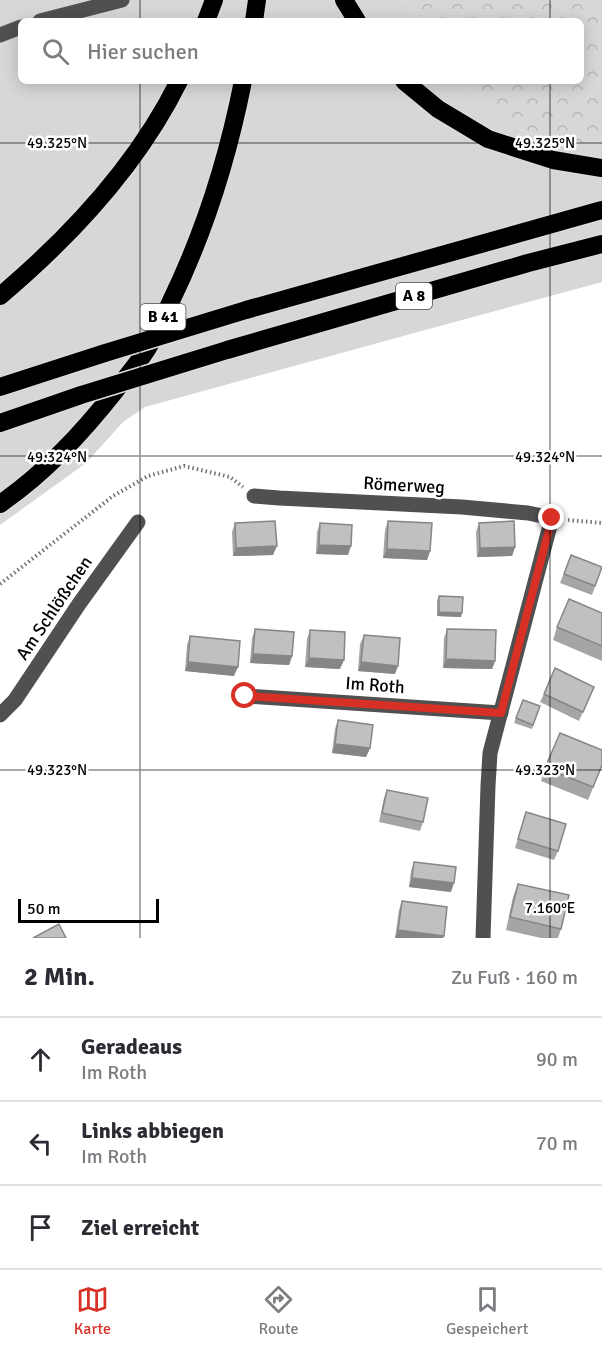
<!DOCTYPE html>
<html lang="de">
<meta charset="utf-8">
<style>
:root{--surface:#fff;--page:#f2f2f3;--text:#2b2b33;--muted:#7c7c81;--line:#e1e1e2;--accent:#d93025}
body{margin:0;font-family:Signika,sans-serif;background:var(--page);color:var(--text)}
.scale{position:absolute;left:18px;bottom:15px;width:141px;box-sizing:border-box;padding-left:6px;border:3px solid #000;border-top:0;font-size:16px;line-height:21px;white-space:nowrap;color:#000;-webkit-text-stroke:4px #fff;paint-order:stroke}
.stop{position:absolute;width:18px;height:18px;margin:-14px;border:4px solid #d93025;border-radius:50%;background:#fff}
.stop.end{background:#d93025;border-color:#fff;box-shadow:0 2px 6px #0008}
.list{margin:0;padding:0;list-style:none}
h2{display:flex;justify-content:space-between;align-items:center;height:78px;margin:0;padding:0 24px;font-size:26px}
h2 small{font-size:20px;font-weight:400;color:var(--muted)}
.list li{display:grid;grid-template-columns:39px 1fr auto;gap:18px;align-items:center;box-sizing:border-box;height:84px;padding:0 24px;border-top:2px solid var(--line)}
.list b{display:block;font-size:22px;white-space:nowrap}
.list p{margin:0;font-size:20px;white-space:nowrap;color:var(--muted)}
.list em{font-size:20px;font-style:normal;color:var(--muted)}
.icon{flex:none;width:33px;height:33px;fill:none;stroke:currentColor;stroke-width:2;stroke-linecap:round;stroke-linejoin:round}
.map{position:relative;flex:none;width:602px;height:938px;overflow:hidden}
.search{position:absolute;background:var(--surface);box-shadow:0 3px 15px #0003;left:18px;right:18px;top:18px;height:66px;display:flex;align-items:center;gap:15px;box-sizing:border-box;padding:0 21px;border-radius:9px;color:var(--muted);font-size:22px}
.sheet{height:330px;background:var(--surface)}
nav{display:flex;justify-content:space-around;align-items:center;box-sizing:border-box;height:84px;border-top:2px solid var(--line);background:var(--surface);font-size:16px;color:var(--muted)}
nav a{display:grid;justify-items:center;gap:3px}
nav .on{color:var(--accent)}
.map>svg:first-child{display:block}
.grass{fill:#d7d7d7}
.forest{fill:url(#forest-crowns)}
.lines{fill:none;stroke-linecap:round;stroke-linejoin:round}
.highway-casing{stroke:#dbdbdb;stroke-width:21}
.path{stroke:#727272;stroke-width:4;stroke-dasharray:1.5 3;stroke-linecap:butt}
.minor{stroke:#505050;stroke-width:15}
.highway{stroke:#000;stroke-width:18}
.highway-bridge-casing{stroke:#dbdbdb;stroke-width:21;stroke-linecap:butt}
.highway-bridge{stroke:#000;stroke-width:18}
.wall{fill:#a5a5a5}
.shaded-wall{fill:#868686}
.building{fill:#c0c0c0;stroke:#868686;stroke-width:1.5}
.route{stroke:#d93025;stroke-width:8}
.ticks{fill:none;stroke:#000;stroke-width:1.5;stroke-opacity:0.45}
.labels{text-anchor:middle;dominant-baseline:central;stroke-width:5;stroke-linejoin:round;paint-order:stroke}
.shield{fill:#fff;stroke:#4c4c4c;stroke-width:1.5}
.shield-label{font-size:16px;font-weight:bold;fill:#000}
.street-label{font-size:18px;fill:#000;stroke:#fff}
.ticks-label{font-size:15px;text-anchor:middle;fill:#000;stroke:#fff;stroke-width:5;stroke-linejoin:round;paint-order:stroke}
</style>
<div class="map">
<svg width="602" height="938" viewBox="0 0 602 938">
<defs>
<pattern id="forest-crowns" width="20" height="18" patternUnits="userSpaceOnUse" patternTransform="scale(1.5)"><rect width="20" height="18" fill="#d7d7d7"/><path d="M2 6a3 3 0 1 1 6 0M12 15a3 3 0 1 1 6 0" fill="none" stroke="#b7b7b7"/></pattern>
</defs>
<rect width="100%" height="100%" fill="#fff"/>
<path class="grass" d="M0,0H403L414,11L420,21H21V81H462L502,121L543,139L580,142L602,141V282L436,327L145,407L123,422L86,463L0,525Z"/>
<path class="forest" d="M403,0H602V141L580,142L543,139L502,121L462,81H581V21H420L414,11Z"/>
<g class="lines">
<defs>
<g id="highway">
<path d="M344,0L357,21"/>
<path d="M206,21L214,0"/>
<path d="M254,21L257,0"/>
<path d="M404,81L438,109L488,139L553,160L602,168"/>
<path d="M0,296C70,237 138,164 179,81"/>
<path d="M246,310L602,210"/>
<path d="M227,350L528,263L602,244"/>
<path d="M0,387L105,353"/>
<path d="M0,423L81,395"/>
<path d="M0,504C46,472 82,433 116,390C127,376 140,361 149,346C158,332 164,316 171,301C205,231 228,157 243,81"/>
</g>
</defs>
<use href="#highway" class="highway-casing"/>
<g class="path">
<path d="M568,520L602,523"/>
<path d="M0,584L113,496L148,476L184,466L230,477L243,487"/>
</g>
<g class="minor">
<path d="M40,21L122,0"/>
<path d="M0,35L21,27"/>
<path d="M254,496L279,498L462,507L528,513L552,518L490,753L488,786L483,938"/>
<path d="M245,696L501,713"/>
<path d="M0,715L15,700L79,604L138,522"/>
</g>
<use href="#highway" class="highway"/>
<defs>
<g id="highway-bridge">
<path d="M105,353L246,310"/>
<path d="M81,395L227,350"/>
</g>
</defs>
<use href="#highway-bridge" class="highway-bridge-casing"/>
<use href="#highway-bridge" class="highway-bridge"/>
</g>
<g class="wall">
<path d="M388,521L430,551L427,560L383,558L385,530Z"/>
<path d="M235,523L273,555L233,556L232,532Z"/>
<path d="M320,523L348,555L316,554L317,532Z"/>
<path d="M479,523L515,547L512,556L477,557L476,532Z"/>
<path d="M571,555L602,567L592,595L560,583Z"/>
<path d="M439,596L461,617L437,616V600Z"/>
<path d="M602,613V661L553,640L557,627Z"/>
<path d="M255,629L292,656L289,665L250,663L252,638Z"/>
<path d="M447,629L495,661L492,669L443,668L444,638Z"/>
<path d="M310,630L340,669L305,667L307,639Z"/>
<path d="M364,635L395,674L358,671L360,644Z"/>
<path d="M190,636L234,676L185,671L187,645Z"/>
<path d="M594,687L579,721L540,702L544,694Z"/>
<path d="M523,700L540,706L532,729L514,723Z"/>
<path d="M338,720L370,748L366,757L332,753L335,729Z"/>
<path d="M602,766L588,800L541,781L545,768Z"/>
<path d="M387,790L423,822L420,831L379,822L384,798Z"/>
<path d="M526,812L558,851L554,860L515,848Z"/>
<path d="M414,862L451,892L409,887L411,871Z"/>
<path d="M518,884L561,929L558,938H541L506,930L513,897Z"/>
<path d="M402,901L443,938H395L399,910Z"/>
</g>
<g class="shaded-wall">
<path d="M319,545L351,546L348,555L316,554Z"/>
<path d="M277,546L273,555L233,556L236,548Z"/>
<path d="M515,547L512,556L477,557L480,548Z"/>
<path d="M387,549L430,551L427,560L383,558Z"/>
<path d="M439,612L462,613L461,617L437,616Z"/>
<path d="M253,654L292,656L289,665L250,663Z"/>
<path d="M309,658L344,660L340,669L305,667Z"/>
<path d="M446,659L495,661L492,669L443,668Z"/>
<path d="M188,662L238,667L234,676L185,671Z"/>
<path d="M361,662L398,666L395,674L358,671Z"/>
<path d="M335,744L370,748L366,757L332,753Z"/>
<path d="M412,878L454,883L451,892L409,887Z"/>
<path d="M398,930L444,936L443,938H395Z"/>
</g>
<g class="building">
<path d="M275,521L277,546L236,548L235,523Z"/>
<path d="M388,521L432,523L430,551L387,549Z"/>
<path d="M514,521L515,547L480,548L479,523Z"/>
<path d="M320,523L352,525L351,546L319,545Z"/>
<path d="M571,555L602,567L595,586L564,574Z"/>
<path d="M439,596L463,597L462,613L439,612Z"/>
<path d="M569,599L602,613V646L557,627Z"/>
<path d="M255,629L294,632L292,656L253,654Z"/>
<path d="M447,629L496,630L495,661L446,659Z"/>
<path d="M310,630L345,632L344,660L309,658Z"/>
<path d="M364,635L400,638L398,666L361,662Z"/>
<path d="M190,636L240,641L238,667L188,662Z"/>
<path d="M555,668L594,687L583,712L544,694Z"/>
<path d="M523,700L540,706L533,725L516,718Z"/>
<path d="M338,720L373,725L370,748L335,744Z"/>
<path d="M560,733L602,750V765L593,787L545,768Z"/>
<path d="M387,790L428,798L423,822L382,813Z"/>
<path d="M526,812L566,824L558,851L518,839Z"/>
<path d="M414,862L456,867L454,883L412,878Z"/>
<path d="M518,884L569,895L561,929L510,917Z"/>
<path d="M402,901L447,907L444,936L398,930Z"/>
<path d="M59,924L66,938H33Z"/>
</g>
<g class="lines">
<path class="route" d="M245,696L501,713L552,518"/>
</g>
<path class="ticks" d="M140,0V21M550,0V21M140,81V938M550,81V938M0,143H602M0,456H602M0,770H602"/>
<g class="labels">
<g class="shield">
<rect x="396" y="283" width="36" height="26" rx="4.5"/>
<rect x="140.5" y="304" width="45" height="26" rx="4.5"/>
</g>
<g class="shield-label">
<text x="414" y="296">A 8</text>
<text x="163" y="317">B 41</text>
</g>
<g class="street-label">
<text transform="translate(404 485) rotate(3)">Römerweg</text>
<text transform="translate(54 608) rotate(-56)">Am Schlößchen</text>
<text transform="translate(375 685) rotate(4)">Im Roth</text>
</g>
</g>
<g class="ticks-label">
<text x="57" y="148">49.325°N</text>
<text x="545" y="148">49.325°N</text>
<text x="57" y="462">49.324°N</text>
<text x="545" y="462">49.324°N</text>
<text x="57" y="775">49.323°N</text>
<text x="545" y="775">49.323°N</text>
<text x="550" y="913">7.160°E</text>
</g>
</svg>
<div class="scale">50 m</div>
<div class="stop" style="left:245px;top:696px"></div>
<div class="stop end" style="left:552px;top:518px"></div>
<div class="search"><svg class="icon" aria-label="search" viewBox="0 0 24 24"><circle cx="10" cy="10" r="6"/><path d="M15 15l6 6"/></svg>Hier suchen</div>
</div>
<section class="sheet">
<h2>2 Min.<small>Zu Fuß · 160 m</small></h2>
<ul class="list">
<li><svg class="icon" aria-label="ahead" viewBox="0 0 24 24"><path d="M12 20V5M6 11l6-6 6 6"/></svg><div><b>Geradeaus</b><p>Im Roth</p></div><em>90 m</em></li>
<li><svg class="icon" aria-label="left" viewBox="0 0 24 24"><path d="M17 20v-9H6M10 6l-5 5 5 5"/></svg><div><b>Links abbiegen</b><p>Im Roth</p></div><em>70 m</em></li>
<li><svg class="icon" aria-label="arrive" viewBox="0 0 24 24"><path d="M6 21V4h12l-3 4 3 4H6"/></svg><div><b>Ziel erreicht</b></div></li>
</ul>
</section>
<nav>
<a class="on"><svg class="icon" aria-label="map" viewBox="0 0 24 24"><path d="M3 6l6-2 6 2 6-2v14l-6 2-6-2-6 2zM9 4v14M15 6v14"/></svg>Karte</a>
<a><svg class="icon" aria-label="directions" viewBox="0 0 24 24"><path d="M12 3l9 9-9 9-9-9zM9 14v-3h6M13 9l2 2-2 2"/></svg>Route</a>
<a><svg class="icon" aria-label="saved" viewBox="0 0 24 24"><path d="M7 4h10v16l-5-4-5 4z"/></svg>Gespeichert</a>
</nav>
